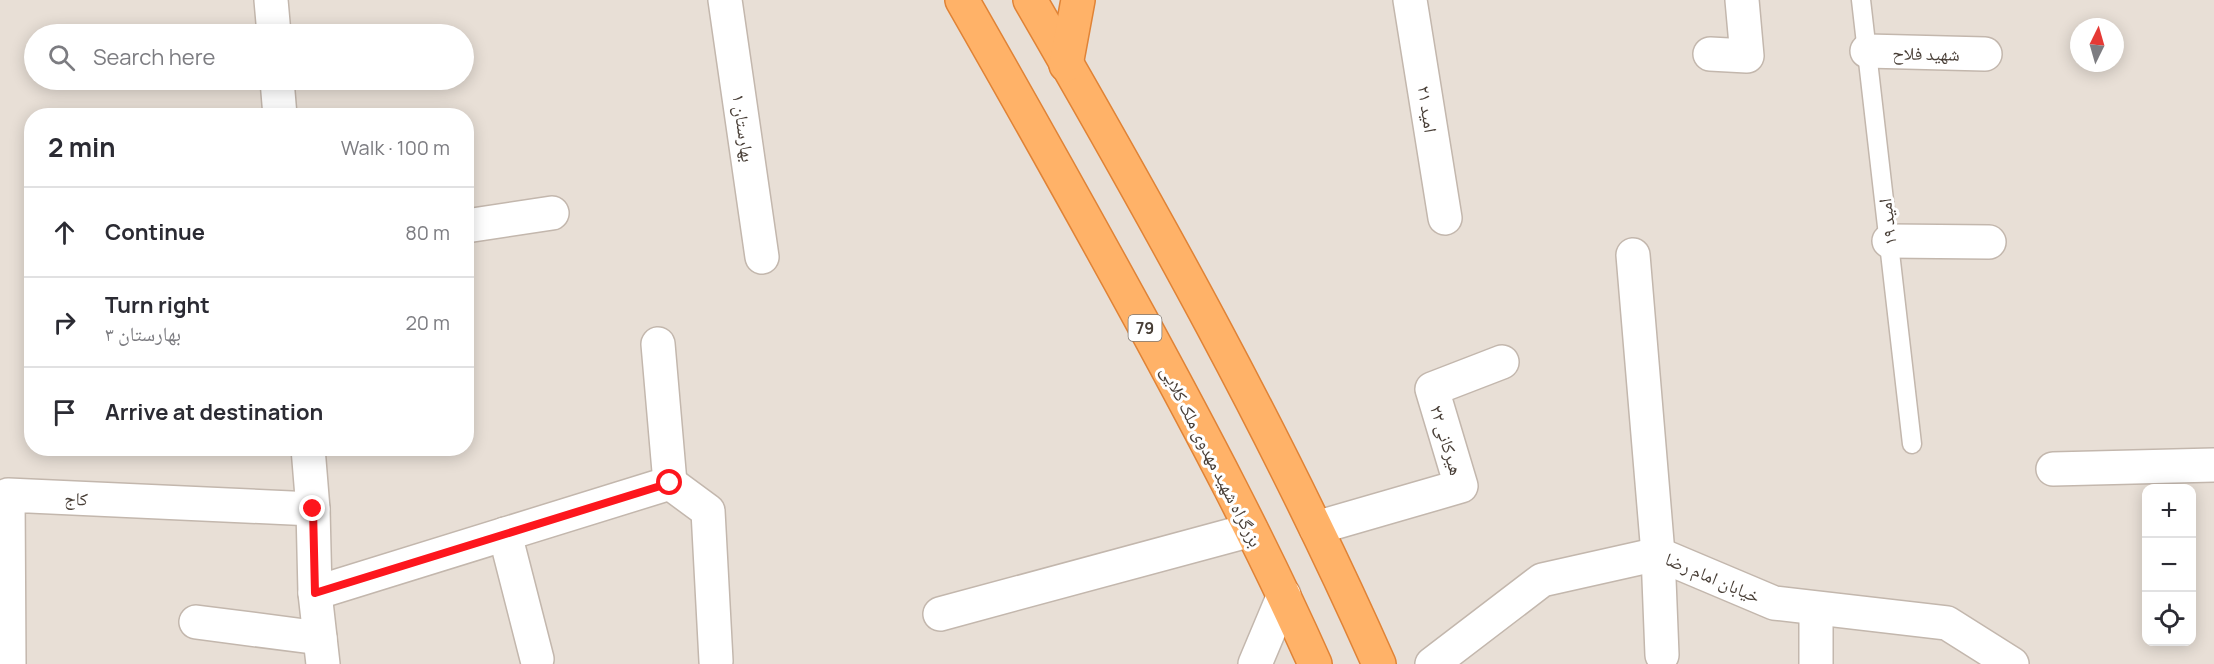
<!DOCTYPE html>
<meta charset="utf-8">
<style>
:root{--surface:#fff;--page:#f7f7f7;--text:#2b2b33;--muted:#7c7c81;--line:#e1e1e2}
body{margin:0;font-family:Manrope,"Noto Naskh Arabic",sans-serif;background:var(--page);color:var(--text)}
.controls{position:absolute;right:18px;bottom:18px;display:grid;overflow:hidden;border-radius:12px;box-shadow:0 3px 15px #0003}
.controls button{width:54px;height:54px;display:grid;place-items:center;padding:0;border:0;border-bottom:2px solid var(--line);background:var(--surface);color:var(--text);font:30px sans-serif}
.compass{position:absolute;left:2070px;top:18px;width:54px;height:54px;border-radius:50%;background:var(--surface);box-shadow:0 3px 15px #0003;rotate:5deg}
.stop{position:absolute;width:18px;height:18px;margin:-14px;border:4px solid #fd161d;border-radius:50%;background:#fff}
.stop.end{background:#fd161d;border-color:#fff;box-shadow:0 2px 6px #0008}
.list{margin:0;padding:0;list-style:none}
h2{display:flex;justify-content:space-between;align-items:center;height:78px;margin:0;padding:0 24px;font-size:26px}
h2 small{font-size:20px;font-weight:400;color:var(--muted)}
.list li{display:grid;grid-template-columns:39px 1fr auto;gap:18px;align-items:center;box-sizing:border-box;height:90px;padding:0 24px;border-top:2px solid var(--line)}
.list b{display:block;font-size:22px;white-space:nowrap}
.list p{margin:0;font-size:20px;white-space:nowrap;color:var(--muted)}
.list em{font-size:20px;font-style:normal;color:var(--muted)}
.icon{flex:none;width:33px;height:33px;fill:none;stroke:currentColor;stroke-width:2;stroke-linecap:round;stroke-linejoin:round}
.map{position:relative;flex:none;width:2214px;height:664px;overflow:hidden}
.search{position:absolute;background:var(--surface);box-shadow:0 3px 15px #0003;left:24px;top:24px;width:450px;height:66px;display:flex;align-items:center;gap:15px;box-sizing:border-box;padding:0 21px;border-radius:33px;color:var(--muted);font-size:22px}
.panel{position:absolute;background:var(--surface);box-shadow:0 3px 15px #0003;left:24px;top:108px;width:450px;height:348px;border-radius:24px}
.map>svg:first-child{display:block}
.residential{fill:#e8dfd6;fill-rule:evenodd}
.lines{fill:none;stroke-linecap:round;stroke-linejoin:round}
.lane-casing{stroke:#c3b7ad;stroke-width:21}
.street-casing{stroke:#c3b7ad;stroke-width:36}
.highway-casing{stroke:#e08336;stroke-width:36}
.lane{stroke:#fff;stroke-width:18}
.street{stroke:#fff;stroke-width:33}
.highway{stroke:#ffb268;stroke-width:33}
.route{stroke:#fd161d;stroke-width:8}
.labels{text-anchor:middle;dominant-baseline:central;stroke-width:6;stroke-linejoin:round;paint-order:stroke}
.shield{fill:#fff;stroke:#7f7872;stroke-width:1.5}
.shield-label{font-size:16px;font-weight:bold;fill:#483e36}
.street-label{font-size:18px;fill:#483e36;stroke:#fff}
</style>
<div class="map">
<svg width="2214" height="664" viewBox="0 0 2214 664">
<rect width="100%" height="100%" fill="#f4eee8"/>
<path class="residential" d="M0,0H2214V664H0ZM2079,27H2115V63H2079ZM34,34H464V80H34ZM32,116H466V448H32ZM2146,488H2192V642H2146Z"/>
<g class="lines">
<defs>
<path id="lane" d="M1861,0L1912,444"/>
<g id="street">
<path d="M271,0L274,34"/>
<path d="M725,0L762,257"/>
<path d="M1410,0L1445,218"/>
<path d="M1867,51L1985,54"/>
<path d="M1710,54L1747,56L1742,0"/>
<path d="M277,80L280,116"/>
<path d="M466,226L552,213"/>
<path d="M1889,241L1989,242"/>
<path d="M1633,255L1658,554L1662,655"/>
<path d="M308,448L313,509L315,593L323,664"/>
<path d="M2053,469L2214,465"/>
<path d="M670,483L708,511L716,661"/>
<path d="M1316,528L1461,486L1432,389L1502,362"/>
<path d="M505,534L537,659"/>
<path d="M315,593L670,483L658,344"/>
<path d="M940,614L1251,530"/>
<path d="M196,622L320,638"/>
<path d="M9,664L8,495L313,509"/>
<path d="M1255,664L1284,595"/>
<path d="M1432,664L1542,580L1658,554L1774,603L1947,623L2012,664"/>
<path d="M1816,664V609"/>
</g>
<g id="highway">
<path d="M962,0C1022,105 1081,210 1139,316C1201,430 1262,545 1315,664"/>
<path d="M1030,0C1155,216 1278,436 1379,664"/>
<path d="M1066,65L1078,0"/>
</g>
</defs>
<use href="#lane" class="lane-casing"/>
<use href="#street" class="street-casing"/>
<use href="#highway" class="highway-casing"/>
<use href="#lane" class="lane"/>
<use href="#street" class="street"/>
<use href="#highway" class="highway"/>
</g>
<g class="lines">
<path class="route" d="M313,509L315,593L670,483"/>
</g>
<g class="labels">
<rect class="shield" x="1128.5" y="315" width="33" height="26" rx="4.5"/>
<g class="shield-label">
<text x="1145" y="328">79</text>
</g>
<g class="street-label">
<text transform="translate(1926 53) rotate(1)">شهید فلاح</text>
<text transform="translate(1428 109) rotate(81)">امید ۲۱</text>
<text transform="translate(744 128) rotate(82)">بهارستان ۱</text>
<text transform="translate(1887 222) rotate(-97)">امید ۱۹</text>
<text transform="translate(1447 440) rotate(73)">هیرکانی ۲۲</text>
<text transform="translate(1212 456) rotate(63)">بزرگراه شهید مهدوی ملک کلایی</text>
<text transform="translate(76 498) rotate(3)">کاج</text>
<text transform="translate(1713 577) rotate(23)">خیابان امام رضا</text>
</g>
</g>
</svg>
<div class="controls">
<button>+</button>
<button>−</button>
<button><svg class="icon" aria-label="locate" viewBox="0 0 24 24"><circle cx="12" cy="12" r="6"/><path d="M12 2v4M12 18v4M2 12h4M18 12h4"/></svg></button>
</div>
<svg class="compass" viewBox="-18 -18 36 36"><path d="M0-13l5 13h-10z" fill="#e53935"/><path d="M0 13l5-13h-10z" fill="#7c7c81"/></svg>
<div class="stop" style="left:670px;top:483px"></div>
<div class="stop end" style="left:313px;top:509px"></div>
<div class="search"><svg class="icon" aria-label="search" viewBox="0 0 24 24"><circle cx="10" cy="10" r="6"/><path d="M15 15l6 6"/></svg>Search here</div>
<section class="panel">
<h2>2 min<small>Walk · 100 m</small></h2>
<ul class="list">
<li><svg class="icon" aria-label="ahead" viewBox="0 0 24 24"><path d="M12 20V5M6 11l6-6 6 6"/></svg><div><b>Continue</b></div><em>80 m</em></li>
<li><svg class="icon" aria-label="right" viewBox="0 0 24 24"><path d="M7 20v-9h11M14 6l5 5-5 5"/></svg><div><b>Turn right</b><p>بهارستان ۳</p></div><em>20 m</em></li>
<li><svg class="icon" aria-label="arrive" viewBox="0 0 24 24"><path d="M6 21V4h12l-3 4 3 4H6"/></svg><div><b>Arrive at destination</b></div></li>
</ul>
</section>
</div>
